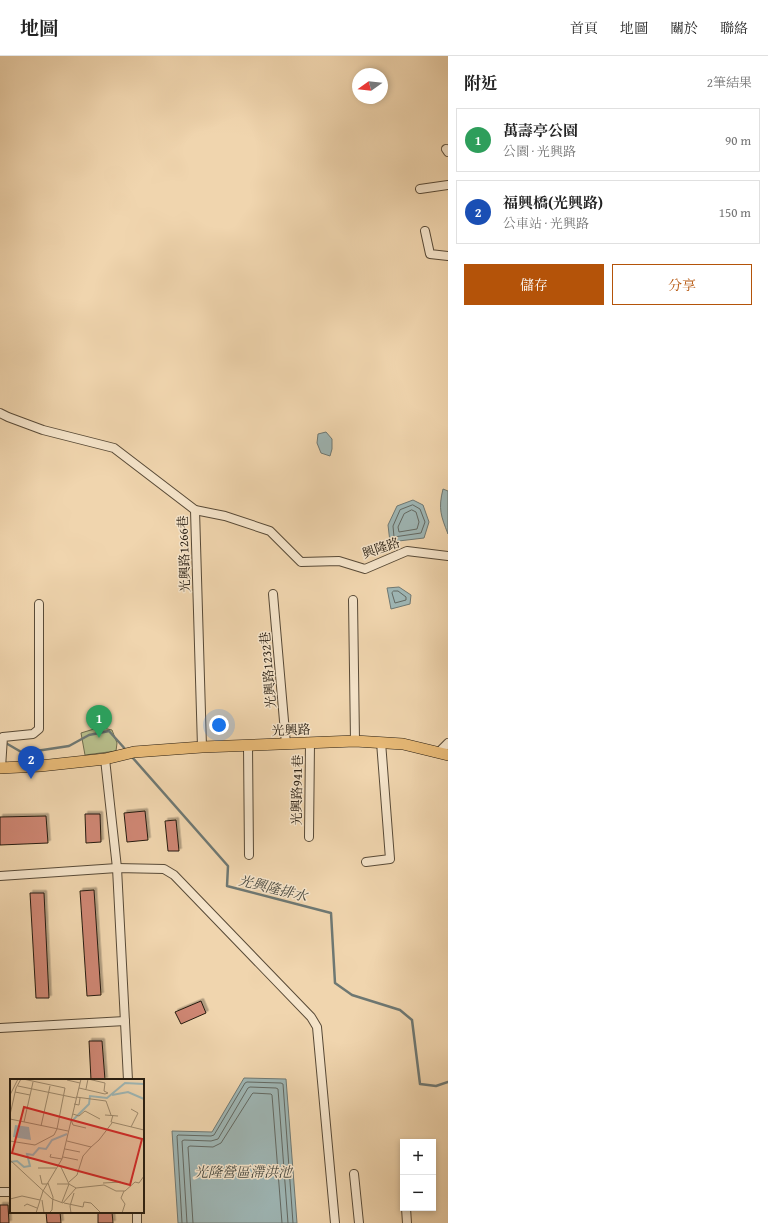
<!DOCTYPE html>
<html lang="zh-TW">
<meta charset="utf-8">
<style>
:root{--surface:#fff;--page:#f2f2f2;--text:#222;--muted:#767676;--line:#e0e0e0;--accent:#b45309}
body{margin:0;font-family:"Gentium Book Plus","Noto Serif TC",serif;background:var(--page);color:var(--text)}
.controls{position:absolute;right:12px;bottom:12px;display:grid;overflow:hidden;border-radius:0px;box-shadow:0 2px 6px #0003}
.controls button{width:36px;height:36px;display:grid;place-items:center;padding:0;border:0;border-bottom:1px solid var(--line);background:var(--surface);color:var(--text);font:20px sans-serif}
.compass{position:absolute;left:352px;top:12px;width:36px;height:36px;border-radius:50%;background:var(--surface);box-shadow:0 2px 6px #0003;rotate:255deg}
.you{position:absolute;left:219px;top:669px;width:14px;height:14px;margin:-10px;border:3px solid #fff;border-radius:50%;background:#1a73e8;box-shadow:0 0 0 6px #1a73e833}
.badge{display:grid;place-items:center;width:26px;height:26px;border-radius:50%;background:var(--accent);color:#fff;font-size:13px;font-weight:700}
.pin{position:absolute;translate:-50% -33px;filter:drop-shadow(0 1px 2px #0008)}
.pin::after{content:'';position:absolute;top:21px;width:14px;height:12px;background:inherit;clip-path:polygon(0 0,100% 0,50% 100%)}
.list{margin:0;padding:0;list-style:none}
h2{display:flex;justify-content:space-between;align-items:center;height:52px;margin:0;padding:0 16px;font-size:17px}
h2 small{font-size:13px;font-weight:400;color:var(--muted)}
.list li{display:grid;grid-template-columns:26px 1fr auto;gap:12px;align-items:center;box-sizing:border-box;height:64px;margin:0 8px 8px;padding:0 8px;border:1px solid var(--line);border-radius:0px}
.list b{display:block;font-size:15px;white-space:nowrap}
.list p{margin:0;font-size:13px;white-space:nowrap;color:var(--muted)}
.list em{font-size:13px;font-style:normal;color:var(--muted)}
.actions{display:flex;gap:8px;padding:12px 16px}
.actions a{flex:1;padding:9px 0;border:1px solid var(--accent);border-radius:0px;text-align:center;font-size:14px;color:var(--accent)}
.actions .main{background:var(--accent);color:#fff}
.map{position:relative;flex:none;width:448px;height:1167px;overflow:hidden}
header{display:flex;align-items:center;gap:24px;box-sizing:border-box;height:56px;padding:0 20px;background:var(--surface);border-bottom:1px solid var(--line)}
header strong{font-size:19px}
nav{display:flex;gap:22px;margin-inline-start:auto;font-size:14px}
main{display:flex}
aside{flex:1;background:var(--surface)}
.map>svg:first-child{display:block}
.green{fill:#b8be8b;stroke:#6e6c4d}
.water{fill:#9eb6b5;stroke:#6e7873}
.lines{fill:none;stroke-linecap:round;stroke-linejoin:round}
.shore{stroke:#626862;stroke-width:1}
.stream{stroke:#6e7873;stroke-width:2.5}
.building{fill:#ce8673;stroke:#251b0f;filter:url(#shadow)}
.minor-casing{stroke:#584a37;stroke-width:10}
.major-casing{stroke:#251b0f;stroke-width:12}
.minor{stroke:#f5e4ca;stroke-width:8}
.major{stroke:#e8ba77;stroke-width:11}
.labels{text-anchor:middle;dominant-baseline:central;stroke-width:3;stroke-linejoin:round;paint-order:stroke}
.street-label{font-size:13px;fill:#251b0f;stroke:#f5e4ca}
.water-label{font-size:14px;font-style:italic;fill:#494a41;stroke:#f5e4ca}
.inset-river{fill:none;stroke:#9eb6b5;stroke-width:2}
.inset-road{fill:none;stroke:#9f8b6e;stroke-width:1}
.view{fill:#d62828;fill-opacity:0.15;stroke:#d62828;stroke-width:2}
.inset-edge{fill:none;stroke:#251b0f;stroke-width:2}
</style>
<header>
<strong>地圖</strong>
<nav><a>首頁</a><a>地圖</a><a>關於</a><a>聯絡</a></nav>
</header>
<main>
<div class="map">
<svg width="448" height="1167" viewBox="0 0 448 1167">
<defs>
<filter id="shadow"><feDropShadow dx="2.5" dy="-2.5" stdDeviation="0" flood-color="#0004"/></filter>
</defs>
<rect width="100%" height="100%" fill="#f0d5ae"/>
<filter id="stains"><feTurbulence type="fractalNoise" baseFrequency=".005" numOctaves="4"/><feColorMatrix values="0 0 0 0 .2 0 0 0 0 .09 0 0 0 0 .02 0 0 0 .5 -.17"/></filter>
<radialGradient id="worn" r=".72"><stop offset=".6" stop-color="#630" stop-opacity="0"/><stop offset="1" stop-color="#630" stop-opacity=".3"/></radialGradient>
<path class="green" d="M103,672L112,674L117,687L116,695L85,699L81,677L94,673Z"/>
<g class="water">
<path d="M326,376L332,383V393L330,400L321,397L317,387L318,378Z"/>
<path d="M443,433L448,435V478C441,460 438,453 443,433Z"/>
<path d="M413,444L423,449L429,466L424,482L390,486L388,469L397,450Z"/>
<path d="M399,531L411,539L410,548L391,553L387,532Z"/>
<path d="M244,1022L286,1023L297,1167H178L172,1075L212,1076Z"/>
</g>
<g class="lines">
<g class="shore">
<path d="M413,449L420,453L425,466L421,477L394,481L393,470L400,454Z"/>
<path d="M412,454L416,456L419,466L417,473L399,476L398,471L404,458Z"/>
<path d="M394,535H398L406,541V544L395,547L392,537Z"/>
<path d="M182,1167L177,1080L178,1079L211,1080L214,1079L245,1027L247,1026L281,1027L283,1028L293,1167"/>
<path d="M187,1167L182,1085L184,1084L211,1085L218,1083L248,1032L250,1031L276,1032L278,1033L288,1167"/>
<path d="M193,1167L188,1091L190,1090L213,1091L221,1087L252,1038L253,1037L271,1038L272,1039L282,1167"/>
</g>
<g class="stream">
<path d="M4,686L23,697L69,690L89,679L109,675L126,694"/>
<path d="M132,701L228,810L227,830L331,857L335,927L352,939L400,954L412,964L420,1028L436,1030L448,1026"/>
</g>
</g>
<g class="building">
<path d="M145,755L148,784L127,786L124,757Z"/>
<path d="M85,758H100L101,786L86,787Z"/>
<path d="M46,760L48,787L0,789V761Z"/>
<path d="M176,764L179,795H168L165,765Z"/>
<path d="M94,834L101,939L87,940L80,835Z"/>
<path d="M30,837H44L49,942H36Z"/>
<path d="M201,945L206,957L181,968L175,956Z"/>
<path d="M89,985H102L105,1024H91Z"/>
<path d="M0,1149H8L9,1167H0Z"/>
<path d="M46,1156H60L61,1167H47Z"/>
<path d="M98,1156H112L113,1167H98Z"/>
</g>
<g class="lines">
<defs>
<g id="minor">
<path d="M446,93L448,96"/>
<path d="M420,133L448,129"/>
<path d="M425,175L430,198L448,200"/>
<path d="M0,357L8,361L43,374L114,392L195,454L202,691"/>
<path d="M195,454L225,460L270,475L301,506L339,505L365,513L407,495L448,500"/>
<path d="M273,538L286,688"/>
<path d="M353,544L355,685"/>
<path d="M248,690L249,799"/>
<path d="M439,696L448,687"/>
<path d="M105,703L117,812L128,1024"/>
<path d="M1,712L3,681L33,678L39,673V548"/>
<path d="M309,781L310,687"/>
<path d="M366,806L390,803L381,686"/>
<path d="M0,820L117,812L164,813L174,819L311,961L317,971L335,1167"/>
<path d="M0,972L125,965"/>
<path d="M354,1118L359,1167"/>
<path d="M0,1136H11"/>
<path d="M406,1152L407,1167"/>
<path d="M137,1156V1167"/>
</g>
<path id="major" d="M0,712L40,710L105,703L134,696L202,691L355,685L403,688L448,699"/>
</defs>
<use href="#minor" class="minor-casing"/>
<use href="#major" class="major-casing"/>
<use href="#minor" class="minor"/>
<use href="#major" class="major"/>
</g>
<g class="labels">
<g class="street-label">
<text transform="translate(381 492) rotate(-19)">興隆路</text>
<text transform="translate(184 498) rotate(-92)">光興路1266巷</text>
<text transform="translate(268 614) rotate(-95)">光興路1232巷</text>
<text transform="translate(291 674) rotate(-2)">光興路</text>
<text transform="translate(297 734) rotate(-89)">光興路941巷</text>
</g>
<g class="water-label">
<text transform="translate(273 832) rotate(14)">光興隆排水</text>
<text x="243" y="1116">光隆營區滯洪池</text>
</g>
</g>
<g transform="translate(10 1023)">
<rect width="134" height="134" fill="#f0d5ae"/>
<path d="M5,46L19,48L21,61L3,58Z" fill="#9eb6b5"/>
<path class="inset-river" d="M102,16L118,13L134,20M62,42L79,25L80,17L97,19L115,4L134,5M0,83L7,82L14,88L20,87L17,75L23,76L29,69L36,70L42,61L57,55"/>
<path class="inset-road" d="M57,1L70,4M8,7L66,19M69,9L95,15L98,14L94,12L95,4L78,0L76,10M5,13L20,16M0,16L8,0M66,18L96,22L101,36M64,25L69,26L70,19M121,30L128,34L121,48M63,35L69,37L75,32L90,40M0,36L6,9L11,0M95,36L108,37M103,36L101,43L134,51M0,40L58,52M61,41L63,46L76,49M14,43L23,3M31,47L40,7M0,62L25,66L44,56L47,50L55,9L13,0M57,62L81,68L89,61L102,44M55,70L70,73M41,75L40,78L52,80M53,78L68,81M0,81L42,120L53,124L66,109L94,106L106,112H115L125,103L129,104L134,97M50,86L59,105L66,109M28,89H46M30,96L32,105H37M59,103L67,96L73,77L81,68M38,104L43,118L42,131L39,134M93,104L111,103M47,105H59L52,123M0,120L12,117L30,121M32,121L34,134M54,124L73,128L74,123L81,124L91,134M14,127L17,125L27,129M26,134L33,112L52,80L71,0M61,134L60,127L64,114M112,134L115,125L111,119L114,112"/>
<path class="view" d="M14,28L132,60L120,106L2,74Z"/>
<rect width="134" height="134" class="inset-edge"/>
</g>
<rect width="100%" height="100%" filter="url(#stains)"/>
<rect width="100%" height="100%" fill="url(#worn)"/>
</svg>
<div class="controls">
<button>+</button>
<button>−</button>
</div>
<svg class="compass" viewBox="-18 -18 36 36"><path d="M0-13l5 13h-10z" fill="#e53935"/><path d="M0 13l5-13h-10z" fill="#767676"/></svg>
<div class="you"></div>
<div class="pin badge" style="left:99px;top:682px;background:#2e9e5b">1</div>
<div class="pin badge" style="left:31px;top:723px;background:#1a4fb4">2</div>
</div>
<aside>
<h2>附近<small>2筆結果</small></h2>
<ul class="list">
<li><span class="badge" style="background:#2e9e5b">1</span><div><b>萬壽亭公園</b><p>公園 · 光興路</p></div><em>90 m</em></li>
<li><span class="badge" style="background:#1a4fb4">2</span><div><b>福興橋(光興路)</b><p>公車站 · 光興路</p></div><em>150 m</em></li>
</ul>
<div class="actions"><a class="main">儲存</a><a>分享</a></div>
</aside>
</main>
